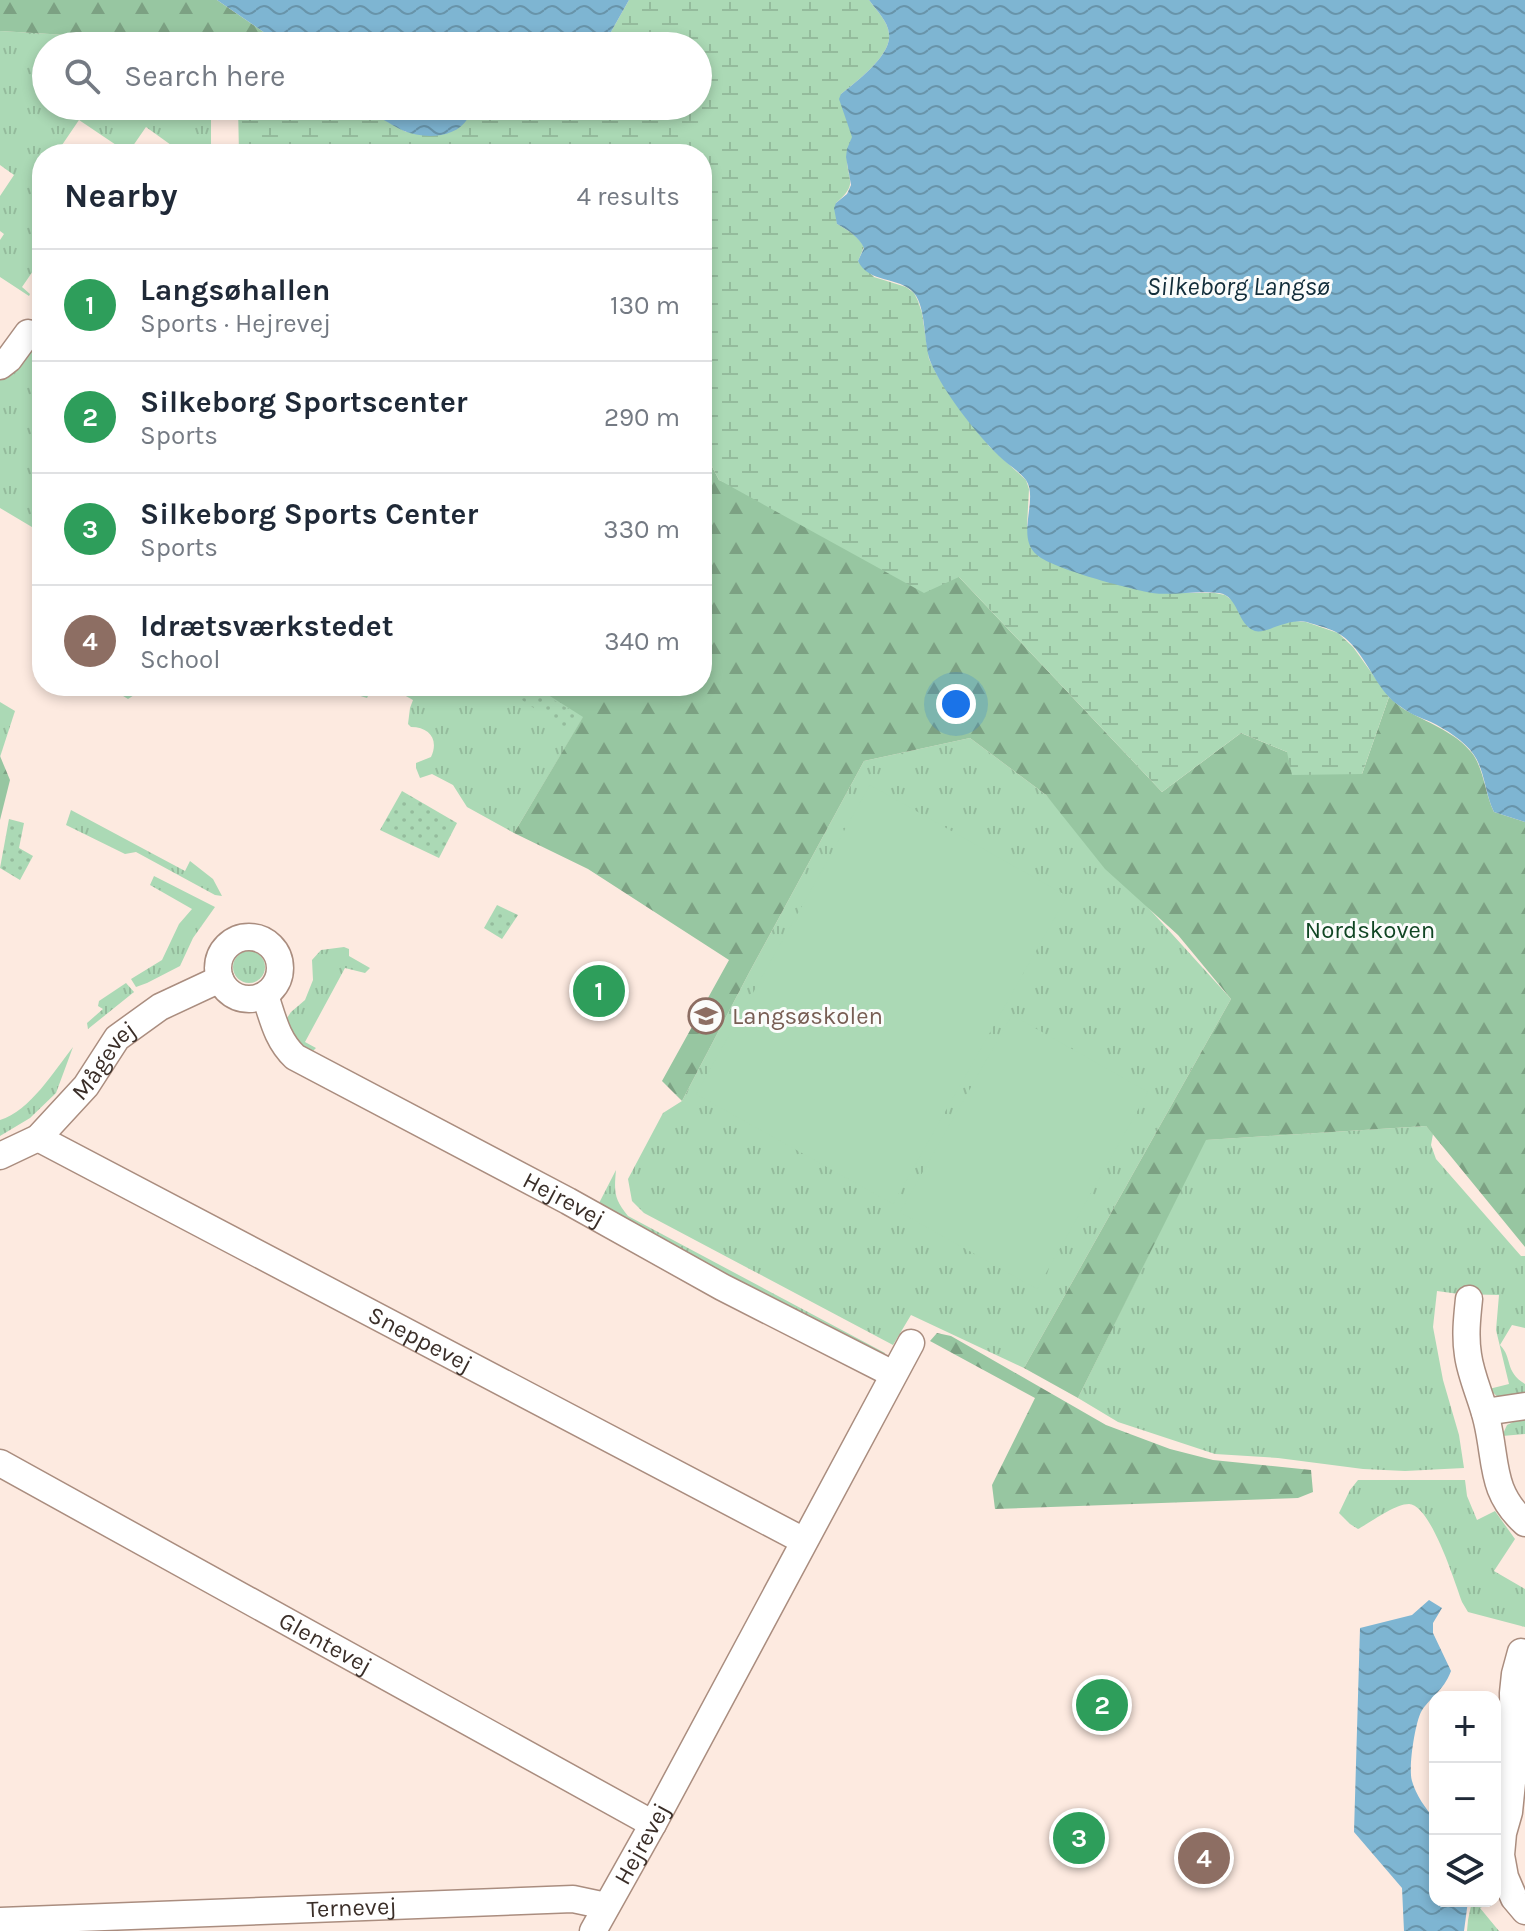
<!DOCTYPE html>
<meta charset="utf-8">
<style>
:root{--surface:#fff;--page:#f2f2f3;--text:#1f2937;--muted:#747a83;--line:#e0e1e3;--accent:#0f766e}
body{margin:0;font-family:Karla,sans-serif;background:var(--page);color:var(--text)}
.controls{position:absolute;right:24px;bottom:24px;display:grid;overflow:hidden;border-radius:16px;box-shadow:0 4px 12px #0003}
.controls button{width:72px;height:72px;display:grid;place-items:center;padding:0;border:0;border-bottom:2px solid var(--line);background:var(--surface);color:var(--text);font:40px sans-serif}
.you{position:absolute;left:956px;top:704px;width:28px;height:28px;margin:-20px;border:6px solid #fff;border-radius:50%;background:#1a73e8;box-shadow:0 0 0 12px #1a73e833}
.badge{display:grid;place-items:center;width:52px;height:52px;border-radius:50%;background:var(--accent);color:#fff;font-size:26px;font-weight:700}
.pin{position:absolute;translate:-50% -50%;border:4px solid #fff;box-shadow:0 2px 8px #0006}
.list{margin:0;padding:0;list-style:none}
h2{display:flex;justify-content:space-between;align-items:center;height:104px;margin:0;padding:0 32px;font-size:34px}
h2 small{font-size:26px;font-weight:400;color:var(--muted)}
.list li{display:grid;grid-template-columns:52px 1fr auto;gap:24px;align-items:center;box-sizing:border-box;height:112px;padding:0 32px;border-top:2px solid var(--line)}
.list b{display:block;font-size:30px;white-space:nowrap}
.list p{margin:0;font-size:26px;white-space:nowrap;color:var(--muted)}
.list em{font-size:26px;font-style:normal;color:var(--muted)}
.icon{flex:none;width:44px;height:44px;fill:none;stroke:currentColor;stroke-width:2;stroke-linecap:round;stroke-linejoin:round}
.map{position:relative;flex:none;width:1525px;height:1931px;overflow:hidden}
.search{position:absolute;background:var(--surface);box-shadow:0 4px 12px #0003;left:32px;top:32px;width:680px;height:88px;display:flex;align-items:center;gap:20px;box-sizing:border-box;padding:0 28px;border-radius:44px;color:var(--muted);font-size:30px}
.panel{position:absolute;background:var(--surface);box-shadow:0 4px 12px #0003;left:32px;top:144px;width:680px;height:552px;border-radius:32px}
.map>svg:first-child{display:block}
.grass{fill:url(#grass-tufts)}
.forest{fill:url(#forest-firs)}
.wetland{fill:url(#wetland-marsh)}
.park{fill:url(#park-dots)}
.pitch{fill:#abd9b5}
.water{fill:url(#water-waves)}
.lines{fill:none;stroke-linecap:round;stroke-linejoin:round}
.street-casing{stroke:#aa8d7f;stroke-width:29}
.street{stroke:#fff;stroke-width:26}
.labels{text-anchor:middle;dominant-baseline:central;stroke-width:6;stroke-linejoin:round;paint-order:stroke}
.park-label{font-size:24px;fill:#114624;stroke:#fbfcfb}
.education-label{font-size:24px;fill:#785e54;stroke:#fbfcfb;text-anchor:start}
.street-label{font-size:24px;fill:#3a2e28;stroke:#fbfcfb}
.water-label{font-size:26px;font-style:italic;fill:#122d3a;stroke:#fbfcfb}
</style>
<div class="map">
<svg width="1525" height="1931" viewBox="0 0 1525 1931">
<defs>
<pattern id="grass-tufts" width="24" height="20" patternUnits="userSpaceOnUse" patternTransform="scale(2)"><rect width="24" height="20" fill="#abd9b5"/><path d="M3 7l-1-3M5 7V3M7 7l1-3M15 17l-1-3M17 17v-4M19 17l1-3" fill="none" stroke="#94bb9c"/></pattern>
<pattern id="forest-firs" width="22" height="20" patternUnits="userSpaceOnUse" patternTransform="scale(2)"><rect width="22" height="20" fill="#97c6a1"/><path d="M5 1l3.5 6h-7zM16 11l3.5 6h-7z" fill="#7ca183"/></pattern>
<pattern id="wetland-marsh" width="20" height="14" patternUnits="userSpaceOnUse" patternTransform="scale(2)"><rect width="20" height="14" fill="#abd9b5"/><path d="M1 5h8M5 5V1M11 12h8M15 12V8" fill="none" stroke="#94bb9c"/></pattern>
<pattern id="park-dots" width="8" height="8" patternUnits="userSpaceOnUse" patternTransform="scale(2)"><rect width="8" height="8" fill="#abd9b5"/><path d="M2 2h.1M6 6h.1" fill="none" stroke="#94bb9c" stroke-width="1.8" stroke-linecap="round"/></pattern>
<pattern id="water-waves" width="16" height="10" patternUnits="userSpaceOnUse" patternTransform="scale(2)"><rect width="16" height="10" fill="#7eb5d2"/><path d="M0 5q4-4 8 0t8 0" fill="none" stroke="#6894aa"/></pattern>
</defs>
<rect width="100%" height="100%" fill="#fdeae0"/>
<g class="grass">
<path d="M0,31L83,36L111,35L127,37L141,46H46V106H211V154H166L171,145L146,127L128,153L79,120L62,145L51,154H42V164L40,167L41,175L35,189L42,194V258L22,287L30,294L29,296L0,277V240L4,234L0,231V196L14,175L0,165Z"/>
<path d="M35,347L42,353V533L0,508V377L19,366Z"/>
<path d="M107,686H148L128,699Z"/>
<path d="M339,686H373L367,698L344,691Z"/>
<path d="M388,686H534L584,716L514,833L467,807L453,785L432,774L420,778L416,768V763L431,757C439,740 430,727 411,727L408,724L410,708L413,700Z"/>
<path d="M0,702L15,711L0,757Z"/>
<path d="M970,738L1046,795L1231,999L1024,1368L911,1315L893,1345L644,1213L632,1201L628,1179L663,1113L682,1101L750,971L864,761Z"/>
<path d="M71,810L185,871L190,861L213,879L222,896L215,895L136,852L125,854L66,825Z"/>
<path d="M154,876L215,907L193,938L180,966L147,983L136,987L131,979L162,960L179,924L192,909L150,885Z"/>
<path d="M344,947L349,949V956L370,968L365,973L345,968L305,1042L316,1048L312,1052L293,1042L283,1024L291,1012L305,1000L313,980L312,960L321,950Z"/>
<circle cx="249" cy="967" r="16"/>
<path d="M126,983L134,992L88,1029L87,1023L103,1009L98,1006L99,1001Z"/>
<path d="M73,1047L56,1093L30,1118L0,1136V1120C30,1111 54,1071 73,1047Z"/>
<path d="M1426,1126L1433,1134L1431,1145L1436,1159L1521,1256H1525V1328L1512,1325L1500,1345C1513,1358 1504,1371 1525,1384V1395L1499,1398L1489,1389L1509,1384L1496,1330L1499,1295L1459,1294L1437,1291L1433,1327L1443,1380L1459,1435L1464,1468L1405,1471L1363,1469L1278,1458L1215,1454L1118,1422L1078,1398L1205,1140Z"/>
<path d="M616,1170C614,1192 614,1199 628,1216L885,1353L881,1360L596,1209Z"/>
<path d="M1525,1416V1434L1502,1436L1507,1425Z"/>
<path d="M1358,1480H1465L1467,1496L1477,1520L1495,1511L1515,1539L1494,1571L1525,1589V1627L1468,1612L1462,1602C1455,1583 1431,1505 1409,1504C1395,1504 1371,1522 1358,1529L1350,1524L1339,1513L1350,1490Z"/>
<path d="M1472,1901H1494L1480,1908L1499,1931H1467L1468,1920Z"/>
</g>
<g class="forest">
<path d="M0,0H217L265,33L279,46H161L143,35L127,37L111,35L83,36L0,31Z"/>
<path d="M702,447L719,480L959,577L1162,792L1241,733L1287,752L1362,774L1389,697C1395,702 1402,709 1409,712C1431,724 1456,733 1472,753C1484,769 1485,794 1494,812L1525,822V1247L1426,1126L1206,1140L1078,1398L1024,1368L1231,999L1178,935L1105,869L1046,795L970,738L864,761L750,971L682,1101L662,1081L729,960L588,869L514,833L583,717L534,686H702Z"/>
<path d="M0,756L10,780L0,820Z"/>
<path d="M937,1333L951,1336L1106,1425L1170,1449L1213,1460L1311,1470L1313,1492L1298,1498L995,1509L992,1485L1035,1398L930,1341Z"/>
</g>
<path class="wetland" d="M629,0H869C876,10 888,21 889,34C892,55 856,82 841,94C844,105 853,128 852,138C851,146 847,149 847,157C847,182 859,183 836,203L837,224C848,230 859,237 864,247L858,261L874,277L906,287L914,293L918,301L922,313L929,359L937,375L950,395L989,446L1026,480L1029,489L1027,526L1153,593H1215L1225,595L1233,601L1248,627L1262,631L1280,624L1295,621L1306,622L1338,633L1353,647L1389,697L1362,774L1292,775L1287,752L1241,733L1162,792L959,577L924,593L719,480L702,447V154H239L238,106H360L406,132L468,118L471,106H698V46H603Z"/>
<g class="park">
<path d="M502,686H530L577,714L567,731Z"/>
<path d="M402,791L457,823L439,858L380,830Z"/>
<path d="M9,819L24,823L19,848L33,856L20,880L0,868Z"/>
<path d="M497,905L518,915L502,939L484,928Z"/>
</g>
<g class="pitch">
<path d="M870,785L1067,896L893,1204L696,1094Z"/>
<path d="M1012,1015L1148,1092L1037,1289L900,1212Z"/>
</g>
<g class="water">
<path d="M217,0H629L603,46H279L265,33Z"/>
<path d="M869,0H1525V822L1494,812C1485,794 1485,771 1474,755C1465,741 1445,729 1431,722C1422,718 1412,715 1404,709C1399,705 1393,702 1389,697C1371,678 1361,645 1336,632C1328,628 1316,625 1307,622C1287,618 1267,634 1255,631C1237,625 1239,596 1219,593C1197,590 1174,596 1152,593C1130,589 1053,569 1037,555C1015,537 1039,499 1026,480C1019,471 1007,464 999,456C977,435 943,391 931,363C923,344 927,309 914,293C899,276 869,284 858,261L864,248C859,237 848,230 837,224L834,208L836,203L847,194L851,185L846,157L847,149L852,137L839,99L841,94C856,82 892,55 889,34C888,21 876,10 869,0Z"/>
<path d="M360,106H471C471,107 468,117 468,118C456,139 423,139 404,131C389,124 375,114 360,106Z"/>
<path d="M1429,1600L1442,1608L1433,1623V1633L1451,1671C1443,1692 1430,1697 1421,1712C1415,1724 1408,1768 1412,1781C1416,1795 1425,1808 1435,1819V1901H1468L1464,1931H1404L1402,1888L1354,1832L1360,1628L1412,1615Z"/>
</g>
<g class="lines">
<defs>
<g id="street">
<path d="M0,366L9,359L28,333"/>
<circle cx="249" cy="968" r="31"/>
<path id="s1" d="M265,995C273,1019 277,1040 295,1057L568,1201L722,1287L893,1374"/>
<path id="s2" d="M38,1138L804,1541"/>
<path id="s3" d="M0,1156L38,1138L86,1086L117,1038L160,1007L220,979"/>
<path d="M1469,1299C1467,1318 1465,1336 1468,1355C1471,1377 1482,1399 1487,1421C1497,1463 1490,1491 1525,1523"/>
<path d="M1485,1412L1525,1406"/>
<path id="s4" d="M0,1463L653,1824"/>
<path d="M1521,1652L1515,1674L1513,1693L1514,1763L1509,1812L1503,1833L1501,1855L1505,1877L1514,1898L1525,1911"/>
<path id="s5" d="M0,1921L573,1899L606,1906"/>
<path id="s6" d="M593,1931L653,1824L911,1343"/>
</g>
</defs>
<use href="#street" class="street-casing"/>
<use href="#street" class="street"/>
</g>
<defs>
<symbol id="school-ring" viewBox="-11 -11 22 22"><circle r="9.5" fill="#fbfcfb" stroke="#8d6e63" stroke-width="1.5"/><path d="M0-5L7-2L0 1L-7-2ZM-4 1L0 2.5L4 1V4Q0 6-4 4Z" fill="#8d6e63"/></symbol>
</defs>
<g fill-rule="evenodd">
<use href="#school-ring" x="686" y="996" width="40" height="40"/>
</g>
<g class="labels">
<g class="park-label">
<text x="1370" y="930">Nordskoven</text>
</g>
<g class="education-label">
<text x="732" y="1016">Langsøskolen</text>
</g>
<g class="street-label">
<text stroke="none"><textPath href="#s3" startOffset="144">Mågevej</textPath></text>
<text stroke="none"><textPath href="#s1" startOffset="374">Hejrevej</textPath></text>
<text stroke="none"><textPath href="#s2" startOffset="432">Sneppevej</textPath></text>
<text stroke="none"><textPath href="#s4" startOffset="372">Glentevej</textPath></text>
<text stroke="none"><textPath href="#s6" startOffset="100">Hejrevej</textPath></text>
<text stroke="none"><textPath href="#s5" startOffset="352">Ternevej</textPath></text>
</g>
<g class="water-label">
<text x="1238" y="286">Silkeborg Langsø</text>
</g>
</g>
</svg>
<div class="controls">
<button>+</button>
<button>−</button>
<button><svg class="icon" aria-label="layers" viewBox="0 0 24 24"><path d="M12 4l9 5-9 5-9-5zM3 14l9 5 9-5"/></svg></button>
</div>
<div class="you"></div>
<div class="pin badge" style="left:599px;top:991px;background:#2e9e5b">1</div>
<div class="pin badge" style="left:1102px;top:1705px;background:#2e9e5b">2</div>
<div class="pin badge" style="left:1079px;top:1838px;background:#2e9e5b">3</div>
<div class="pin badge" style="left:1204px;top:1858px;background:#8d6e63">4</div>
<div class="search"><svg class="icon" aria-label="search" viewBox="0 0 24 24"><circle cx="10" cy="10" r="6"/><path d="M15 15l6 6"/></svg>Search here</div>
<section class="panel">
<h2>Nearby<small>4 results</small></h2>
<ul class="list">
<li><span class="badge" style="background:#2e9e5b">1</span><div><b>Langsøhallen</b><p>Sports · Hejrevej</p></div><em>130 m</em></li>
<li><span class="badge" style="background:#2e9e5b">2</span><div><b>Silkeborg Sportscenter</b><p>Sports</p></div><em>290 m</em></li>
<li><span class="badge" style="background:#2e9e5b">3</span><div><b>Silkeborg Sports Center</b><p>Sports</p></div><em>330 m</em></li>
<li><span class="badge" style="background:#8d6e63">4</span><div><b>Idrætsværkstedet</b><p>School</p></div><em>340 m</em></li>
</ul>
</section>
</div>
